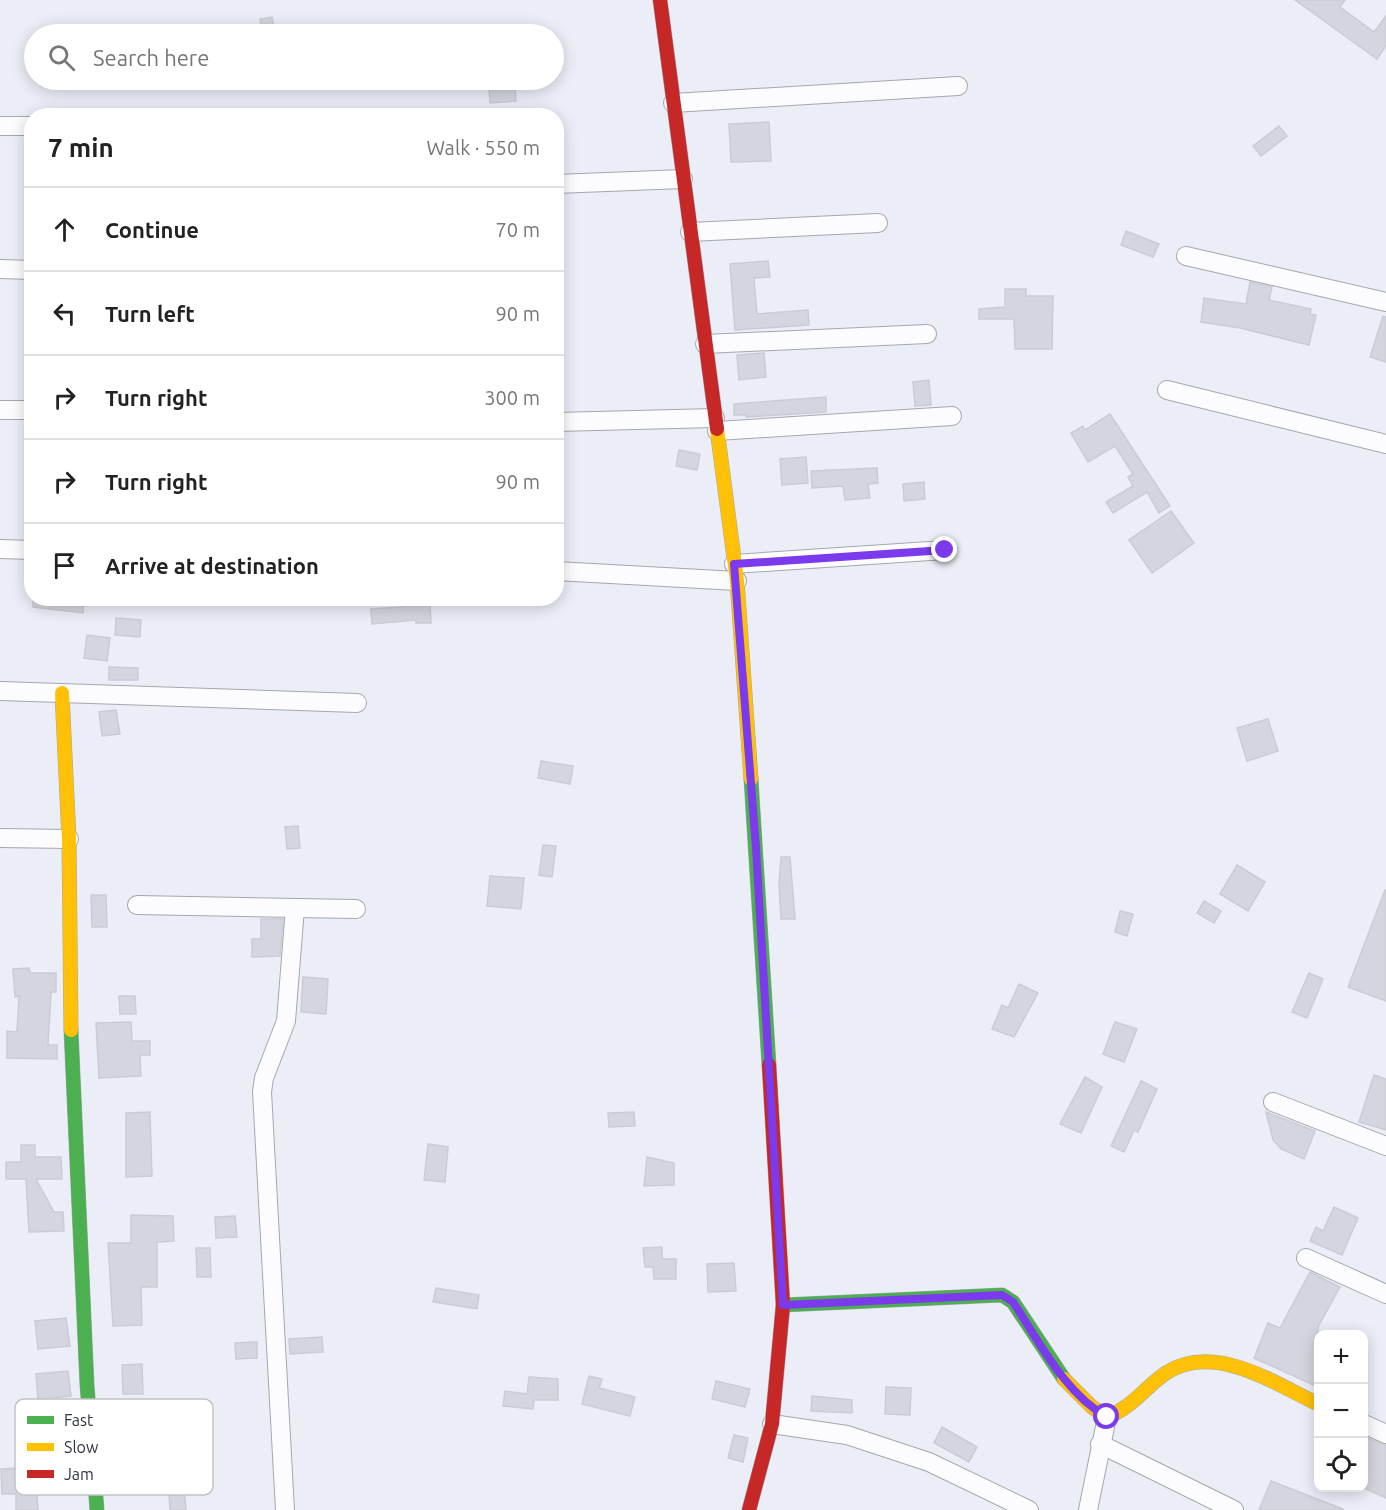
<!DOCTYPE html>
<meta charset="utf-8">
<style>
:root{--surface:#fff;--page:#f6f6f6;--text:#222;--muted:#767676;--line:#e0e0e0}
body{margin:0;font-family:Ubuntu,sans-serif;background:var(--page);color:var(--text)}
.controls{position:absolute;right:18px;bottom:18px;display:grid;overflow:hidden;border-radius:12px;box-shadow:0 3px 15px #0003}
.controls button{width:54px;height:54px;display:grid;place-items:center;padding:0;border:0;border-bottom:2px solid var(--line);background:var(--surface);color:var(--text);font:30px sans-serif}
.stop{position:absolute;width:18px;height:18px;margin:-14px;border:4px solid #7c3aed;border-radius:50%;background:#fff}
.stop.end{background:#7c3aed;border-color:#fff;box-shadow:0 2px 6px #0008}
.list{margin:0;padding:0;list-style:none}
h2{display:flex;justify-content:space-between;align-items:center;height:78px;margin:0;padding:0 24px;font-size:26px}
h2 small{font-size:20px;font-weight:400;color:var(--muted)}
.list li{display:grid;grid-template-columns:39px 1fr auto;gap:18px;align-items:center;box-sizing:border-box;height:84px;padding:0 24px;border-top:2px solid var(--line)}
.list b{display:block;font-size:22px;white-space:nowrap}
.list em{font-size:20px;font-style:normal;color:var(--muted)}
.icon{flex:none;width:33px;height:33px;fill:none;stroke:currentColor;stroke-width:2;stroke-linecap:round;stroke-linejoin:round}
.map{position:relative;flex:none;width:1386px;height:1510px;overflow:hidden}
.search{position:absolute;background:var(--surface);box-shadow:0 3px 15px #0003;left:24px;top:24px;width:540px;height:66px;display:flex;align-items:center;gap:15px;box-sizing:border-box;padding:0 21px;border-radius:33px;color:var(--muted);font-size:22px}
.panel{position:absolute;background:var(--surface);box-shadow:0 3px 15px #0003;left:24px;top:108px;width:540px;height:498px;border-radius:24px}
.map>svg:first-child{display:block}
.building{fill:#d5d5df;stroke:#cccbd5;stroke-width:1.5}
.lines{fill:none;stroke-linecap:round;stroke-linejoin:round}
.street-casing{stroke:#a4a7b0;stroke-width:20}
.fast-casing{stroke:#a4a7b0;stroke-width:15}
.slow-casing{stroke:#a4a7b0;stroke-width:15}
.jam-casing{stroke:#a4a7b0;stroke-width:15}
.street{stroke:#fcfcfe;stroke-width:18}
.fast{stroke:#4caf50;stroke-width:14}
.slow{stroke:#ffc107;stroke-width:14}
.jam{stroke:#c62828;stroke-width:14}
.route{stroke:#7c3aed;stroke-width:8}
.key{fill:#fff;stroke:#c1c2c5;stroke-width:1.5}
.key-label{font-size:16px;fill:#30343e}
</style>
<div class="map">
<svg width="1386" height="1510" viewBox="0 0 1386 1510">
<rect width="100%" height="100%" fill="#ebeef7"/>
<g class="building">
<path d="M1295,0H1345L1340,7L1374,32L1386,16V46L1377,59Z"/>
<path d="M272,17L275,34H262L260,19Z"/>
<path d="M515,84L516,101L490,103L489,86Z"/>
<path d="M769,122L771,161L731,162L729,124Z"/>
<path d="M1279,126L1287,136L1261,156L1253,146Z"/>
<path d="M1126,231L1159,244L1153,257L1121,245Z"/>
<path d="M768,261L770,277L754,278L757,314L808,310L809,325L735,330L730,264Z"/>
<path d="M1250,282L1272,287L1269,300L1311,309L1310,314L1316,315L1309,345L1240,328L1201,322L1204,298L1246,304Z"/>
<path d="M1005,289H1026V296H1053L1052,349H1015L1014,319H979V309L1005,307Z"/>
<path d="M1383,316L1386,317V362L1370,357Z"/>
<path d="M764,353L766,377L739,380L737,355Z"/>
<path d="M929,380L931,405L915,406L913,382Z"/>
<path d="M826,397V412L746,417V415H734V404Z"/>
<path d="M1110,414L1170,506L1159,513L1147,492L1113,513L1106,502L1133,486L1128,477L1133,474L1115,446L1088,462L1071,433L1083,426L1085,430Z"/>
<path d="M679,450L700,454L697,470L676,466Z"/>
<path d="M806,457L808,483L782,485L780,459Z"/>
<path d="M877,468L878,483L868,484L870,498L845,500L843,486L812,488L811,471Z"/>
<path d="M924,482L925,499L904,501L903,484Z"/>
<path d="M1171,511L1194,543L1152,573L1129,540Z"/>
<path d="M33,598H84L83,613L33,607Z"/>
<path d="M403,598H416L417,605H430L431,623H416V620L372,624L371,609L403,607Z"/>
<path d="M116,618L141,620L140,637L115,635Z"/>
<path d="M87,635L110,638L107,661L84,658Z"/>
<path d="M109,667L138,668V680H109Z"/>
<path d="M116,710L120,734L102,736L99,712Z"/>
<path d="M1268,719L1278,751L1247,761L1237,728Z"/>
<path d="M541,761L573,766L570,784L538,778Z"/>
<path d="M298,826L300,848L287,849L285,827Z"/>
<path d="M543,845L556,846L552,877L539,875Z"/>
<path d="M781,857H790L795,919H781L779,883Z"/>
<path d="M1237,865L1265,882L1248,911L1220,894Z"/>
<path d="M490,876L524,878L521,909L487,906Z"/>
<path d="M1385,890H1386V1001L1348,987Z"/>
<path d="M91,895H106L107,927H92Z"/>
<path d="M1204,901L1221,911L1214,923L1197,913Z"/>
<path d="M1120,911L1133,914L1127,936L1115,932Z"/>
<path d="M261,919H283L280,956L252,957V939H261Z"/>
<path d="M29,968L30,973H56V992H51L48,1045H57V1059L7,1058V1031L17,1032L19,996L15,997L13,969Z"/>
<path d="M1309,973L1323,979L1307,1018L1292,1012Z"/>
<path d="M303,977L328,979L326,1014L301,1012Z"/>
<path d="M1019,984L1038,993L1014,1037L992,1029L1002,1005L1008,1008Z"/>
<path d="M119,996H135L136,1014H120Z"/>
<path d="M131,1022L132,1041H150V1055H140L141,1076L99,1078L96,1023Z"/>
<path d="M1115,1022L1137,1029L1124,1062L1103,1054Z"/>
<path d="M1374,1075L1386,1079V1130L1359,1122Z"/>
<path d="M1085,1077L1102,1087L1081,1133L1060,1124Z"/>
<path d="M1141,1081L1157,1089L1138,1132L1134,1130L1124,1152L1111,1146Z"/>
<path d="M150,1112L152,1176L126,1177V1113Z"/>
<path d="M634,1112L635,1126L609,1127L608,1113Z"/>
<path d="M1266,1112L1315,1131L1304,1159L1281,1149L1273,1140Z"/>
<path d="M428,1144L448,1147L445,1182L424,1180Z"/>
<path d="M21,1145H35V1157H61L62,1179H36L54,1212H63L64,1231L29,1232L26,1179H6V1162H21Z"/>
<path d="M647,1157L674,1163V1185L644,1186Z"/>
<path d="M1334,1207L1358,1218L1342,1255L1310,1241L1316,1227L1323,1231Z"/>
<path d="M131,1215L173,1216L174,1241L157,1242V1287H141L142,1325L113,1326L108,1243H131Z"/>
<path d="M235,1216L237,1237L216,1238L215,1217Z"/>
<path d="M662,1247V1259H676V1279H654L653,1267H645L643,1248Z"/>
<path d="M196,1248H210L211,1277H197Z"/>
<path d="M734,1263L736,1291L708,1292L707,1264Z"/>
<path d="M1310,1272L1340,1287L1318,1327V1387L1254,1358L1268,1323L1280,1328Z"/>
<path d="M436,1288L479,1295L477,1309L433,1302Z"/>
<path d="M66,1318L70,1346L38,1349L35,1321Z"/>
<path d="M322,1337L323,1352L290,1354L289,1339Z"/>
<path d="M257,1342V1358L236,1359L235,1343Z"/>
<path d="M142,1364L143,1394H123L122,1365Z"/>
<path d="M68,1371L71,1396L38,1399L36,1374Z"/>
<path d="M589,1376L602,1379L599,1388L635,1397L630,1416L582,1404Z"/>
<path d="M529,1377L558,1379V1400H534L533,1409L503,1406L505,1391L527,1394Z"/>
<path d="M716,1381L750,1389L745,1407L712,1399Z"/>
<path d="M886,1387L911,1388L910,1415L885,1414Z"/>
<path d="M812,1396L852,1400V1413L811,1411Z"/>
<path d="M942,1427L977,1447L969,1462L934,1443Z"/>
<path d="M734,1435L748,1438L743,1462L728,1458Z"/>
<path d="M1365,1437L1386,1445V1498L1364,1488Z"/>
<path d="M180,1446L186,1510H170L166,1447Z"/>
<path d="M35,1467L38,1510H16V1494H2L1,1469Z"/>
<path d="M1271,1481L1343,1509V1510H1259Z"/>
</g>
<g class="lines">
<defs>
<g id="street">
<path d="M673,103L958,86"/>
<path d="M0,126H32"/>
<path d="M556,184L683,179"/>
<path d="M690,232L878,223"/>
<path d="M1186,256L1386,302"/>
<path d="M0,269L32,270"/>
<path d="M705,344L927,334"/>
<path d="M1167,390L1386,444"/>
<path d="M0,410H32"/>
<path d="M556,422L715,418"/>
<path d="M717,431L952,416"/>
<path d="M0,549L32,550"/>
<path d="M734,564L945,550"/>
<path d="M556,571L737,581"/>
<path d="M0,691L357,703"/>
<path d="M0,838L69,839"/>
<path d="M137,905L356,909"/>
<path d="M1273,1102L1386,1146"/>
<path d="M1306,1258L1386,1294"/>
<path d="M772,1424L847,1435L929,1462L1029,1510"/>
<path d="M1364,1424L1386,1434"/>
<path d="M1100,1444L1234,1510"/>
<path d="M285,1510L262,1092L264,1078L286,1021L295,908"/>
<path d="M1088,1510L1107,1417"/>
</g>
<g id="fast">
<path d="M751,779L769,1065"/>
<path d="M71,1030L87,1385L97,1510"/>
<path d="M783,1305L1002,1295L1013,1302L1064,1379"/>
</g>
<g id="slow">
<path d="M717,429L737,581L751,779"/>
<path d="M62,693L69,839L71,1030"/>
<path d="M1064,1379L1092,1407L1107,1417C1132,1408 1145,1387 1166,1373C1214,1342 1274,1383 1318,1404"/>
</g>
<g id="jam">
<path d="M660,0L717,429"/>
<path d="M749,1510L772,1424L783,1305L769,1065"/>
</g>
</defs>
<use href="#street" class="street-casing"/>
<use href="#fast" class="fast-casing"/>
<use href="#slow" class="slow-casing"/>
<use href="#jam" class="jam-casing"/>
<use href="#street" class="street"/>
<use href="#fast" class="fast"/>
<use href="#slow" class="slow"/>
<use href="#jam" class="jam"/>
</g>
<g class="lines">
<path class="route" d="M945,550L734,564L756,848L783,1305L1002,1295L1013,1302C1039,1341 1065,1394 1107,1417"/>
</g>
<rect x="15" y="1399" width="198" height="96" rx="9" class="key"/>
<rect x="27" y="1416" width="27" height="8" fill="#4caf50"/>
<rect x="27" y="1443" width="27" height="8" fill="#ffc107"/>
<rect x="27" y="1470" width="27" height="8" fill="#c62828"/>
<g class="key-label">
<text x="64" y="1426">Fast</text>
<text x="64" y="1453">Slow</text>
<text x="64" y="1480">Jam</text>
</g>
</svg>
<div class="controls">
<button>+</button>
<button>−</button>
<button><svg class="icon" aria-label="locate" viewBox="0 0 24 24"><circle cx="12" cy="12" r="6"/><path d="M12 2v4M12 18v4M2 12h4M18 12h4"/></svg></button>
</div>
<div class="stop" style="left:1107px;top:1417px"></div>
<div class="stop end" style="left:945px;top:550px"></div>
<div class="search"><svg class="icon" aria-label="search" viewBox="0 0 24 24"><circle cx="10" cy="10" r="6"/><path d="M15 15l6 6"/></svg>Search here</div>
<section class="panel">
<h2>7 min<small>Walk · 550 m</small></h2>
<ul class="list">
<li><svg class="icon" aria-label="ahead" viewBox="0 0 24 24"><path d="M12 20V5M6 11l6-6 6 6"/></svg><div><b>Continue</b></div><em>70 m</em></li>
<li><svg class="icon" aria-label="left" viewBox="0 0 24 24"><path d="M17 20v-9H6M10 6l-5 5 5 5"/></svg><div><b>Turn left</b></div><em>90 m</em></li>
<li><svg class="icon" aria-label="right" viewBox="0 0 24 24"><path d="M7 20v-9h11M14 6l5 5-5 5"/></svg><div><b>Turn right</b></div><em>300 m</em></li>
<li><svg class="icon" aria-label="right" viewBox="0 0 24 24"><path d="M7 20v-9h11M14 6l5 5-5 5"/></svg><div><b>Turn right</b></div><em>90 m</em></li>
<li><svg class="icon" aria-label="arrive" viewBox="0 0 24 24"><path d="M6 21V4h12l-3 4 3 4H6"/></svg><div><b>Arrive at destination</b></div></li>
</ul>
</section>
</div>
